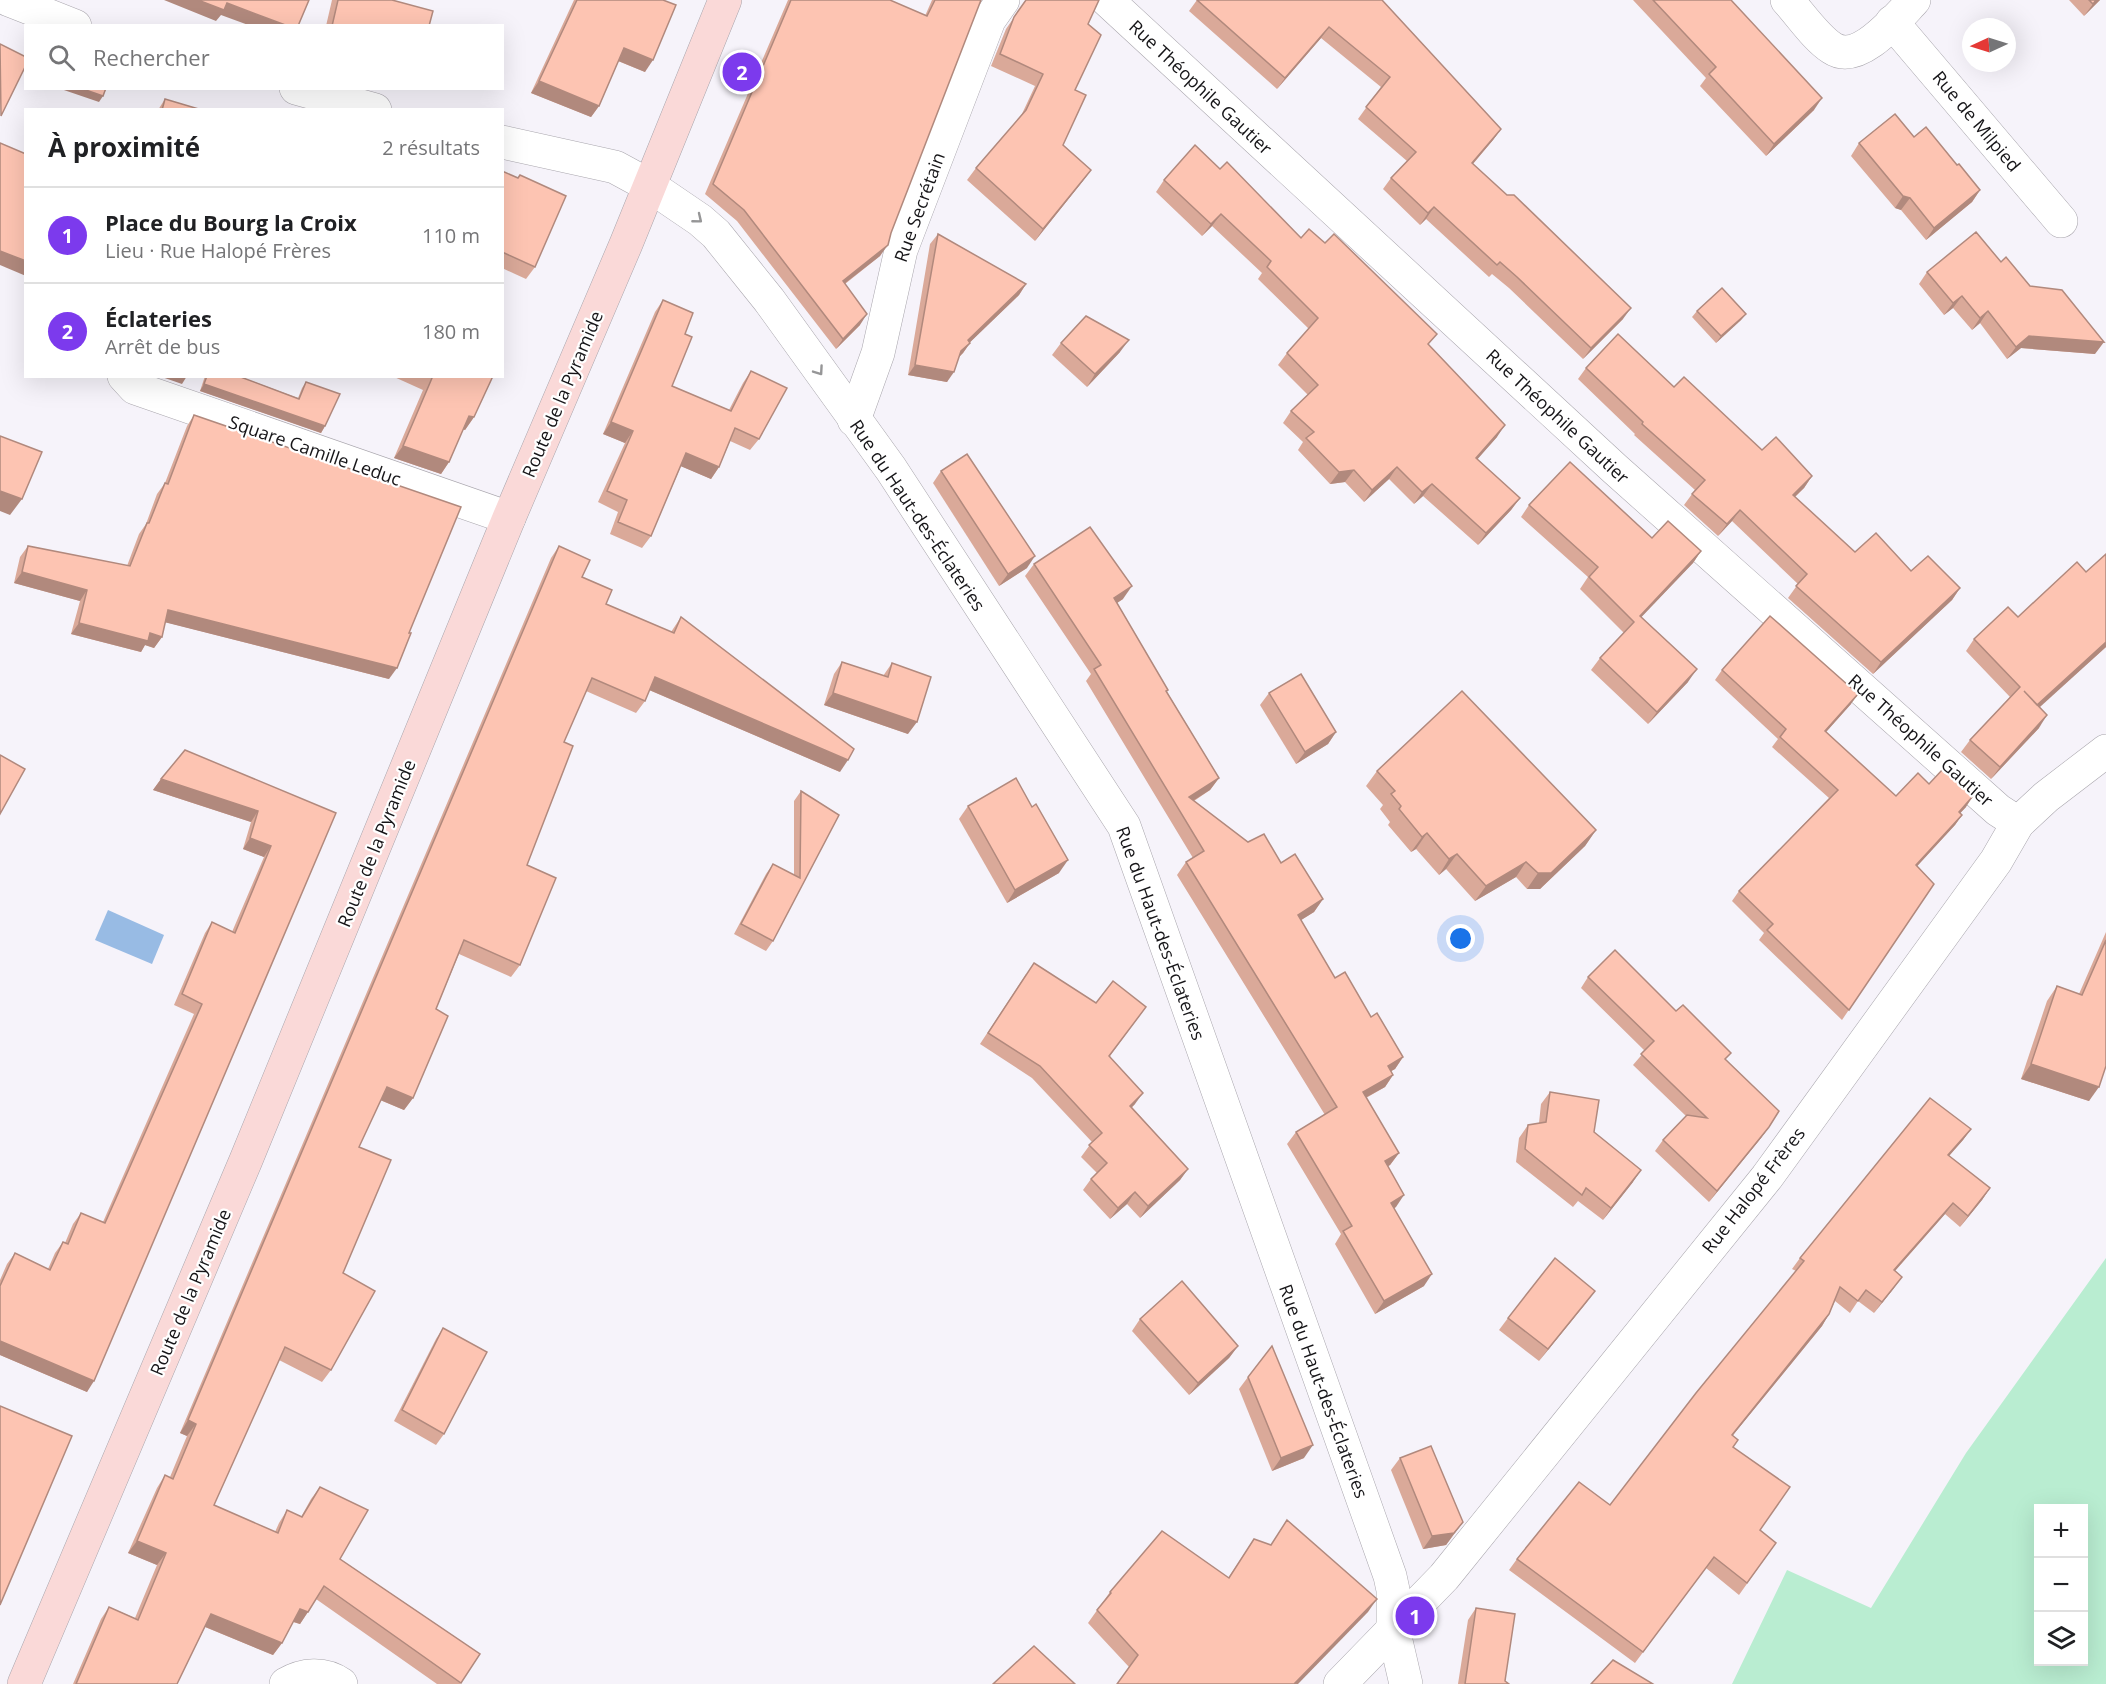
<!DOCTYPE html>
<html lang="fr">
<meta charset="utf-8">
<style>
:root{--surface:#fff;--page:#f2f2f2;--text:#202124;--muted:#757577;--line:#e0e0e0;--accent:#7c3aed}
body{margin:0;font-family:"Open Sans",sans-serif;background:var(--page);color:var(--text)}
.controls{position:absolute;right:18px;bottom:18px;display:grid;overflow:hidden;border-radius:0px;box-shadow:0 6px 24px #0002}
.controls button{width:54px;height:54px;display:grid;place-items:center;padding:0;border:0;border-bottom:2px solid var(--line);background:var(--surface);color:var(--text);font:30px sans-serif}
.compass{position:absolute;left:1962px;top:18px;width:54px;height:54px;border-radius:50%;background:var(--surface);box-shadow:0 6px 24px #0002;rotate:266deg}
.you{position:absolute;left:1461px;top:939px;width:21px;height:21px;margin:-15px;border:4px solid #fff;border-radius:50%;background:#1a73e8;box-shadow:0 0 0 9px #1a73e833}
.badge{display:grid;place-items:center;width:39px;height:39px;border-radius:50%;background:var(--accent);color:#fff;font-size:20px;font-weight:700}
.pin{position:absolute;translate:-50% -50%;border:3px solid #fff;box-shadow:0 2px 6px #0006}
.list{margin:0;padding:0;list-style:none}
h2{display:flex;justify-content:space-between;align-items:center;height:78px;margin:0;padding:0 24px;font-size:26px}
h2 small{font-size:20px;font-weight:400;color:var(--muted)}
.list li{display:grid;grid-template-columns:39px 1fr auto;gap:18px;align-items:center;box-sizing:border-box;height:96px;padding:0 24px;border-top:2px solid var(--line)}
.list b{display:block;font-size:22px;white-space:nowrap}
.list p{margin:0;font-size:20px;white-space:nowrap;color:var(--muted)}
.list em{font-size:20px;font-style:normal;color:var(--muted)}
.icon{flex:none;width:33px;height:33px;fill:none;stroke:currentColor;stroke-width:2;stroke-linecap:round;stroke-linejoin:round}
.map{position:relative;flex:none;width:2106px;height:1684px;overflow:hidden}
.search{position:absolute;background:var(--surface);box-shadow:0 6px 24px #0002;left:24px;top:24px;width:480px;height:66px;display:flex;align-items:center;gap:15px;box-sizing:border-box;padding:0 21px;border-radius:0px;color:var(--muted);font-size:22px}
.panel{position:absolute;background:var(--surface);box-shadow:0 6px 24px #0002;left:24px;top:108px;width:480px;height:270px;border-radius:0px}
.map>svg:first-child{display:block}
.green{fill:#b9edd1;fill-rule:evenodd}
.water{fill:#98bbe4}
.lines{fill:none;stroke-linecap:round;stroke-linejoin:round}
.minor-casing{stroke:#a9a6ad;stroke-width:34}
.tertiary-casing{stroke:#a9a6ad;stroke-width:34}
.secondary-casing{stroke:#a9a6ad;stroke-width:34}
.minor{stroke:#fff;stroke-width:33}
.tertiary{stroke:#fff;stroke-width:33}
.secondary{stroke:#fad9d8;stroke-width:33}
.wall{fill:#daa999}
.shaded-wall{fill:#b1897d}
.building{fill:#fdc4b2;stroke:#b1897d;stroke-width:1.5}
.oneway{stroke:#969697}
.labels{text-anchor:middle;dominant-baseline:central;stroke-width:4.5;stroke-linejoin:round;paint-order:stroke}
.street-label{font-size:18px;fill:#161518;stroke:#fff}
</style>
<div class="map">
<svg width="2106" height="1684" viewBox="0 0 2106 1684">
<rect width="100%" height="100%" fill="#f6f3fa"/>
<path class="green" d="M2106,1258V1684H1732L1787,1570L1871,1608L1966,1453ZM2038,1508H2084V1662H2038Z"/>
<path class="water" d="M108,910L164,935L152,964L95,940Z"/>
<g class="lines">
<defs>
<g id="minor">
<path d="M9,0L75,26"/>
<path d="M1107,0L1615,469L1998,810L2018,823"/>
<path d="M1787,0C1800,14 1816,38 1832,48C1859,66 1897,18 1914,0"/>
<path d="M1892,22L2061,221"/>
<path d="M296,88L375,110"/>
<path d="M502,142L615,167L650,186L700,220L716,234L769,300L891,469L1124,826L1390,1576L1393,1590V1628"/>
<path d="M124,376L135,388L509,518"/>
<path d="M854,420L878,353L901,250L989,20L1003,0"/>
<path d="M286,1684C303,1674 324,1672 341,1684"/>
</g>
<g id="tertiary">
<path d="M1393,1628L1406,1684"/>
<path d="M1340,1684L1444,1577L1767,1177L1996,861L2018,823L2046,797L2106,751"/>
</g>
<path id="secondary" d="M24,1684L246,1160L509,518L626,244L725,0"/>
</defs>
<use href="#minor" class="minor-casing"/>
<use href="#tertiary" class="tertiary-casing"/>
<use href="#secondary" class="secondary-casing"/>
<use href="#minor" class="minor"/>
<use href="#tertiary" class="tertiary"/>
<use href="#secondary" class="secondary"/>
</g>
<g class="wall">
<path d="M332,0H392L429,26H326Z"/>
<path d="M574,0H663L645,72L618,61L599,106L591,117L531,93Z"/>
<path d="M788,0H890L925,16L932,0H981L880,256L845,284L860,325L836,349L737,221L705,194Z"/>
<path d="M1026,0L1088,24L1063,145L1091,170L1082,182L1035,241L967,180L976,168L1021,116L1035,86L991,66L1006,29Z"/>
<path d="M1197,0H1382L1501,129L1493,140L1473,164L1623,319L1583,359L1509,288L1492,274L1489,277L1426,219L1420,225L1383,189L1391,178L1407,161L1358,119L1381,87L1321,38L1277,89L1189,11Z"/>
<path d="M1633,0H1731L1814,110L1766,156L1700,86L1706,78Z"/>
<path d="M2069,0H2100L2084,16Z"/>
<path d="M165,99L202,110H158Z"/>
<path d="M1914,137L1957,165L1980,190L1972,202L1926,240L1901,210L1895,208L1851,156L1859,143Z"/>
<path d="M1220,169L1429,345L1497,437L1477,459L1520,498L1511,510L1478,545L1423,496L1414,504L1389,479L1364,502L1345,482L1330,484L1298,450L1303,442L1283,423L1291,411L1308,395L1278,365L1287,353L1309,329L1258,279L1262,273L1212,226L1202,236L1156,192L1164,180Z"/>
<path d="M502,171L535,267L526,279L502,268Z"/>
<path d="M938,234L1026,284L1019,295L970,342V343L963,353L959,357L947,382L908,375L930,244Z"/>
<path d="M2001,262L2030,286L2095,354L2021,348L2007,359L1980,323L1972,330L1953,308L1944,315L1919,284L1927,272Z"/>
<path d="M663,300L685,334L672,386L729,410L743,383L751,371L759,439L750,450L730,441L719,467L711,479L681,466L651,536L642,548L610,534L618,512L598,502L625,443L603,434L655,312Z"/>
<path d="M1697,311L1746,314L1741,320L1716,343L1692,317Z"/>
<path d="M1061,343L1120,352L1087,387L1052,355Z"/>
<path d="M1586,368L1674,387L1762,450L1812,476L1804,488L1795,497L1855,552L1960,588L1952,600L1873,674L1788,598L1798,584L1732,521L1718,536L1684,505L1695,490L1634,435L1635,434L1578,379Z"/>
<path d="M205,376H238L298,398L302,388L306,382L325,426L321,433L200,391Z"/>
<path d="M392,376H493L474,417L465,430L463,429L449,462L441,474L394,458L423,390Z"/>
<path d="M194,415L389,679L165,622L162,637L154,648L145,645L141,652L71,634L80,601L14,583L20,557L28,546L127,566L139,534L146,524L157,494L165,483L187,426Z"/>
<path d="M941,471L1027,568L999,586L933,483Z"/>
<path d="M1529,505L1701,551L1693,563L1641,617L1688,682L1648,724L1591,670L1600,658L1624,633L1580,589L1588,577L1521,517Z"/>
<path d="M559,546L582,577L606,604L671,632L681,617L840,772L649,690L645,701L636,713L586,691L564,742L527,865L520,965L511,977L459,954L436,1009L413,1098L404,1110L380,1100L359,1147L331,1370L322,1382L279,1360L214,1505L275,1532L279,1523L287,1510L301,1517L311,1499L320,1487L340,1559L480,1654L460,1684H437L316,1599L300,1624L293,1622L282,1643L273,1655L205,1627L177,1684H73L101,1619L109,1607L135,1618L157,1565L128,1553L157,1488L165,1475L170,1477L187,1436L180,1433L551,558Z"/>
<path d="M2106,554V647L2039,707V728L1991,779L1961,752L1970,740L2010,697L1966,651L1974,639L2018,617L2086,572Z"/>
<path d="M1034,564L1123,599L1117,603L1168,690L1167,692L1219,778L1210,790L1194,801L1248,842L1281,863L1323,899L1314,912L1301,920L1335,978L1371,1017L1403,1057L1395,1069L1391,1071L1393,1075L1385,1087L1366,1098L1399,1153L1390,1165L1388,1166L1396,1207L1394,1208L1424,1286L1375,1314L1335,1244L1341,1234L1287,1144L1296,1132L1325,1115L1177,875L1186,862L1193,858L1086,681L1091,674L1025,576Z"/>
<path d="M842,662L883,676L892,663L908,734L824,705L834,674Z"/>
<path d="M1722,670L1851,704L1826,732L1896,796L1929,784L1966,807L1960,813L1962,815L1955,825L1917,866L1934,884L1842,1020L1759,940L1764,933L1732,901L1739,891L1829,798L1772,747L1778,739L1715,680Z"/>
<path d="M1269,693L1336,732L1328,744L1296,764L1260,705Z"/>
<path d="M1377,771L1596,830L1585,846L1540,889H1527L1516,877L1475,901L1446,869L1439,875L1416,849L1411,852L1388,825L1390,822L1380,809L1383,805L1366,786Z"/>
<path d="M161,779L336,813L87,1392L0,1355V1280L7,1264L15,1253L48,1269L55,1253L63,1242L65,1243L73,1224L81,1213L103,1222L194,1014L174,1005L205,933L212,922L232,932L264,857L243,849L251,822L153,790Z"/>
<path d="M801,791L839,815L773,941L766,951L734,934L766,874L773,864L794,875V801Z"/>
<path d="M968,806L1032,807L1059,873L1007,903L959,819Z"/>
<path d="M2106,932V1066L2089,1101L2021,1079L2047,1001L2057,986L2079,994Z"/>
<path d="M1026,974L1096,1003L1146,1007L1110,1056L1135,1104L1132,1107L1188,1169L1180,1180L1140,1218L1127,1204L1110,1219L1083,1190L1091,1179L1097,1173L1081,1157L1092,1142L1032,1078L980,1044Z"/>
<path d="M1588,977L1726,1060L1769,1127L1761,1138L1709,1202L1655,1151L1663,1140L1686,1116L1633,1065L1645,1051L1581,988Z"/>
<path d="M1550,1092L1594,1132L1633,1182L1603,1220L1578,1201L1573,1207L1516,1162L1519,1138L1528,1125L1539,1123L1541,1104Z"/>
<path d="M1971,1129L1963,1140L1949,1156L1990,1188L1982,1200L1960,1227L1945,1214L1895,1271L1894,1288L1874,1313L1858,1301L1850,1313L1835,1301L1829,1314L1822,1326L1733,1435V1447L1760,1530L1776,1543L1739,1595L1706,1568L1635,1663L1509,1570L1517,1559L1610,1505L1796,1271L1792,1269L1800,1258Z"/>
<path d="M1586,1303L1539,1361L1499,1330L1508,1318Z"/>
<path d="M1140,1319L1238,1346L1229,1358L1189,1395L1132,1331Z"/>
<path d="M443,1328L444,1434L436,1445L394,1421L436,1339Z"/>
<path d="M1248,1377L1304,1458L1272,1471L1239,1389Z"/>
<path d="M1400,1458L1454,1534L1446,1545L1423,1549L1391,1470Z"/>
<path d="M1254,1539L1368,1612L1129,1667L1088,1623L1110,1592L1228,1578Z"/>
<path d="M1476,1608L1505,1681L1509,1684H1458L1468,1620Z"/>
</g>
<g class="shaded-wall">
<path d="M164,0H198L227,3L288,26H251L221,15L216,21Z"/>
<path d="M2096,0H2100L2084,16Z"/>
<path d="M1329,27L1321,38L1277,89L1285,78Z"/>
<path d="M624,48L653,60L645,72L616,60Z"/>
<path d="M539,81L599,106L591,117L531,93Z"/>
<path d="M58,88H80L103,96L99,102Z"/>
<path d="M1822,98L1814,110L1766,156L1774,144Z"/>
<path d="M1501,129L1493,140L1464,174L1472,163Z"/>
<path d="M1091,170L1082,182L1035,241L1043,229Z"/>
<path d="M1980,190L1972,202L1926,240L1934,228Z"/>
<path d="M1903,196L1910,198L1901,210L1895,208Z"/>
<path d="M1434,207L1426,219L1420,225L1428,213Z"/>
<path d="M1221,214L1212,226L1202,236L1211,224Z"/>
<path d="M888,245L880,256L835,291L843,281Z"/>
<path d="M0,251L26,261V276L0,265Z"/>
<path d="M1026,284L1019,295L961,351L968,340Z"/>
<path d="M1962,296L1953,308L1944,315L1953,303Z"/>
<path d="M1631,308L1623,319L1583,359L1591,348Z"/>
<path d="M1988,311L1980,323L1972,330L1980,318Z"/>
<path d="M867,314L860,325L836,349L843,339Z"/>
<path d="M1746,314L1741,320L1716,343L1721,336Z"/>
<path d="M2029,336L2104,342L2095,354L2021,348L2007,359L2016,347Z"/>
<path d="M1129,340L1120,352L1087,387L1095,374Z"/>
<path d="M970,343L963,353L954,362L961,351Z"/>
<path d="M915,365L954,372L947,382L908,375Z"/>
<path d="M159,376H187L182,384Z"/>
<path d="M204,384L325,426L321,433L200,391Z"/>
<path d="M469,416L474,417L465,430L461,428Z"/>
<path d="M611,422L633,431L625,443L603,434Z"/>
<path d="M1505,425L1497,437L1468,470L1476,458Z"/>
<path d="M403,446L449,462L441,474L394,458Z"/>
<path d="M686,453L719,467L711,479L678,465Z"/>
<path d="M1397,467L1389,479L1364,502L1372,490Z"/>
<path d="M1354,470L1345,482L1330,484L1339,472Z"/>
<path d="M1812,476L1804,488L1785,506L1793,495Z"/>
<path d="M1432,484L1423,496L1414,504L1422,492Z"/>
<path d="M0,491L22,499L10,515L0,511Z"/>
<path d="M1520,498L1511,510L1478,545L1486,533Z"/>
<path d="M1740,510L1732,521L1718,536L1727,524Z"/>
<path d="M1701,551L1693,563L1631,628L1640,616Z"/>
<path d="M1035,556L1027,568L999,586L1008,574Z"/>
<path d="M22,572L87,590L80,601L14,583Z"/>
<path d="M1132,586L1123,599L1106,610L1114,598Z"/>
<path d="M1960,588L1952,600L1873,674L1881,662Z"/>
<path d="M168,610L397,668L389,679L160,621Z"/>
<path d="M79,623L150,633L162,637L154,648L145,645L141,652L71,634Z"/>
<path d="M2106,642V647L2029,717L2037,705Z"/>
<path d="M1697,669L1688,682L1648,724L1657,712Z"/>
<path d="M655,677L848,760L840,772L647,689Z"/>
<path d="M833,693L917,722L908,734L824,705Z"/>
<path d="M1858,694L1851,704L1818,741L1825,731Z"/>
<path d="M2047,715L2039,728L1991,779L2000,767Z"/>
<path d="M1336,732L1328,744L1296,764L1305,752Z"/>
<path d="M1219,778L1210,790L1180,809L1189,797Z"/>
<path d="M161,779L258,811L251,822L153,790Z"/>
<path d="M1973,796L1966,807L1952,822L1959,812Z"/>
<path d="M1962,815L1955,825L1909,875L1916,865Z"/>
<path d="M1596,830L1585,846L1540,889H1527L1538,873Z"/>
<path d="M1427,833L1416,849L1411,852L1422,837Z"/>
<path d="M250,838L271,846L264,857L243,849Z"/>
<path d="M1457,854L1446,869L1439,875L1449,859Z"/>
<path d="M1068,860L1059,873L1007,903L1015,890Z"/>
<path d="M1526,862L1516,877L1475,901L1486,886Z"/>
<path d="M1323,899L1314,912L1290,927L1298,915Z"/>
<path d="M1403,1057L1395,1069L1379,1078L1388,1066Z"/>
<path d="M2031,1064L2099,1087L2089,1101L2021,1079Z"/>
<path d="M1393,1075L1385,1087L1354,1104L1363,1092Z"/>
<path d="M387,1087L413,1098L404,1110L378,1099Z"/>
<path d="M1143,1093L1135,1104L1122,1117L1130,1106Z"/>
<path d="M1769,1127L1761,1138L1709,1202L1717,1191Z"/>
<path d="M1971,1129L1963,1140L1940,1166L1948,1155Z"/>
<path d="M1399,1153L1390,1165L1376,1173L1385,1161Z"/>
<path d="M1188,1169L1180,1180L1140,1218L1148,1206Z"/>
<path d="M1641,1170L1633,1182L1603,1220L1611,1208Z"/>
<path d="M1990,1188L1982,1200L1960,1227L1968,1216Z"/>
<path d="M1135,1192L1127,1204L1110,1219L1118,1208Z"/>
<path d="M1404,1195L1396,1207L1383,1215L1391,1203Z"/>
<path d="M1953,1203L1945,1214L1886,1281L1894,1270Z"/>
<path d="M1432,1274L1424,1286L1375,1314L1384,1301Z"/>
<path d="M1902,1277L1894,1288L1874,1313L1882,1302Z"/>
<path d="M1595,1291L1586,1303L1539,1361L1548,1349Z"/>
<path d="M1829,1314L1822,1326L1724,1446L1732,1435Z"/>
<path d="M0,1341L94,1381L87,1392L0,1355Z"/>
<path d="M1238,1346L1229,1358L1189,1395L1198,1383Z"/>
<path d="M188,1420L196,1424L187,1436L180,1433Z"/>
<path d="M1313,1445L1304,1458L1272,1471L1281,1458Z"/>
<path d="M1463,1522L1446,1545L1423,1549L1432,1536Z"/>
<path d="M137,1541L166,1553L157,1565L128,1553Z"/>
<path d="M1377,1599L1368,1612L1298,1684H1294Z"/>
<path d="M300,1609L308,1612L300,1624L291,1621Z"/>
<path d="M211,1614L282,1643L273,1655L203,1626Z"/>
</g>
<g class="building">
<path d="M198,0H309L298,26H288L227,3L224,10Z"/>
<path d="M338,0H392L433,11L429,26H332Z"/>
<path d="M577,0H663L676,5L653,60L624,48L599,106L539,81Z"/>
<path d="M791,0H890L927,16L935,0H981L891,233L888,245L843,281L867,314L843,339L744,210L713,184Z"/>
<path d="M1026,0H1099L1088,24L1101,35L1075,90L1086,95L1063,145L1091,170L1043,229L976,168L1026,110L1043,74L1000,54L1014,17Z"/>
<path d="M1197,0H1382L1501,129L1472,163L1507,195H1514L1631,308L1591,348L1517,277L1500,262L1497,265L1434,207L1428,213L1391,178L1416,152L1366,107L1390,77L1329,27L1285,78Z"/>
<path d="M1653,0H1731L1822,98L1774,144L1709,74L1716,67Z"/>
<path d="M2089,0H2096L2093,4Z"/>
<path d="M0,44L26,57V65L1,116Z"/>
<path d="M80,88H106L103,96Z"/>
<path d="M165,99L202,110H162Z"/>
<path d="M1895,114L1914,137L1926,127L1957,165L1959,164L1980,190L1934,228L1910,198L1903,196L1859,143Z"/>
<path d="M0,143L26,154V261L0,251Z"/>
<path d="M1195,145L1220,169L1227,162L1301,238L1309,229L1325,243L1334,234L1437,334L1428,344L1505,425L1476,458L1520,498L1486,533L1432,484L1422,492L1397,467L1372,490L1354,470L1339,472L1306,438L1314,432L1291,411L1318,385L1287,353L1318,318L1267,267L1271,261L1221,214L1211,224L1164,180Z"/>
<path d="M502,171L518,178L520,175L566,196L535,267L502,252Z"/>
<path d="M1976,232L2001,262L2006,257L2030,286L2062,290L2104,342L2029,336L2016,347L1988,311L1980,318L1962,296L1953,303L1927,272Z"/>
<path d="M938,234L1026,284L968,340L970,343L961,351L954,372L915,365Z"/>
<path d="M1722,288L1746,314L1721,336L1697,311Z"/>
<path d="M663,300L693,313L685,334L692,337L672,386L731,411L751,371L787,388L759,439L735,428L719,467L686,453L651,536L618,522L627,500L607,491L633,431L611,422Z"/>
<path d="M1086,316L1129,340L1095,374L1061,343Z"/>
<path d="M1618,334L1674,387L1684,377L1762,450L1776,437L1812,476L1793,495L1855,552L1876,533L1911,571L1928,556L1960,588L1881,662L1796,586L1807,574L1740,510L1727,524L1692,494L1705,480L1642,424L1643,422L1586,368Z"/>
<path d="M207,376H238L299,399L306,382L340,394L325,426L204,384Z"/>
<path d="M429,376H493L474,417L469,416L449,462L403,446L432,378Z"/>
<path d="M194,415L461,507L409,633H411L397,668L168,610L162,637L150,633L148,641L79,623L87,590L22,572L28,546L130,566L147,523H149L165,483L168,484Z"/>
<path d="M0,436L42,452L22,499L0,491Z"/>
<path d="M967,454L1035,556L1008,574L941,471Z"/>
<path d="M1570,462L1652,538L1668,521L1701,551L1640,616L1697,669L1657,712L1600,658L1634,622L1589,577L1598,567L1529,505Z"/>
<path d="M1090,527L1132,586L1114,598L1168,690L1166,691L1219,778L1189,797L1248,842L1264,834L1281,863L1295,854L1323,899L1298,915L1335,978L1345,972L1371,1017L1377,1013L1403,1057L1388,1066L1393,1075L1363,1092L1399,1153L1385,1161L1404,1195L1391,1203L1432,1274L1384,1301L1343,1231L1352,1226L1296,1132L1337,1107L1186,862L1204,851L1094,669L1101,665L1034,564Z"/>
<path d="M559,546L590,560L582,577L612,590L606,604L674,633L681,617L854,749L848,760L655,677L645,701L592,678L564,742L573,746L527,865L556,878L520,965L464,940L436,1009L448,1016L413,1098L387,1087L359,1147L391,1160L343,1273L375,1291L331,1370L285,1347L214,1505L278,1533L287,1510L302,1517L320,1487L368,1510L340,1559L480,1654L461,1683L324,1586L308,1612L300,1609L282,1643L211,1614L177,1684H76L109,1607L138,1620L166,1553L137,1541L165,1475L173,1479L196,1424L188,1420Z"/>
<path d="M2106,554V642L2037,705L2024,691L2047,715L2000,767L1970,740L2020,687L1974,639L2008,607L2018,617L2077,562L2086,572Z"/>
<path d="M1770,616L1858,694L1825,731L1896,796L1918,773L1929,784L1943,769L1973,796L1959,812L1962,815L1916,865L1934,884L1849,1010L1767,930L1773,924L1739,891L1838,790L1780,737L1786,729L1722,670Z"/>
<path d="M842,662L888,677L892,663L931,677L917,722L833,693Z"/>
<path d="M1301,674L1336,732L1305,752L1269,693Z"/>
<path d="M1462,691L1596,830L1551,873H1538L1526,862L1486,886L1457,854L1449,859L1427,833L1422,837L1399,809L1401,806L1391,794L1395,791L1377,771Z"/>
<path d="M185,750L336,813L94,1381L0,1341V1286L15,1253L50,1270L63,1242L68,1244L81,1213L105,1223L202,1004L182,994L212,922L235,933L271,846L250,838L258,811L161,779Z"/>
<path d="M0,755L25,769L0,814Z"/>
<path d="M1016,778L1032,807L1036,804L1068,860L1015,890L968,806Z"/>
<path d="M801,791L839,815L773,941L741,924L773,864L800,878Z"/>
<path d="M2106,940V1066L2099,1087L2031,1064L2057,986L2082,995Z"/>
<path d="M1615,950L1676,1011L1683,1005L1731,1053L1725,1059L1779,1111L1769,1127L1717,1191L1663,1140L1687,1115L1707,1118L1641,1054L1654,1041L1588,977Z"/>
<path d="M1034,963L1096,1003L1113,981L1146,1007L1109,1056L1143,1093L1130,1106L1188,1169L1148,1206L1135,1192L1118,1208L1091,1179L1107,1163L1089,1145L1102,1133L1040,1066L988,1033Z"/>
<path d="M1550,1092L1599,1100L1594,1132L1641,1170L1611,1208L1586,1188L1582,1195L1525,1149L1528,1125L1546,1122Z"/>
<path d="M1930,1098L1971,1129L1948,1155L1990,1188L1968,1216L1953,1203L1894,1270L1902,1277L1882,1302L1866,1290L1858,1301L1840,1287L1829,1314L1732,1435L1738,1440L1733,1447L1790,1487L1760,1530L1776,1543L1747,1583L1714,1557L1643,1652L1517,1559L1579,1482L1610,1505L1696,1393L1804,1261L1800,1258Z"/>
<path d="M1555,1258L1595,1291L1548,1349L1508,1318Z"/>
<path d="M1182,1281L1238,1346L1198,1383L1140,1319Z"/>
<path d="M443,1328L487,1352L444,1434L402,1410Z"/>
<path d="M1272,1346L1313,1445L1281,1458L1248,1377Z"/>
<path d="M0,1406L72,1436L0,1605Z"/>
<path d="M1431,1446L1463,1522L1454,1533L1432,1536L1400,1458Z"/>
<path d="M1287,1520L1377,1599L1294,1684H1117L1138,1655L1097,1610L1111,1593L1110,1592L1162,1531L1229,1578L1254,1539L1271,1545Z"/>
<path d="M1476,1608L1515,1614L1505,1681L1509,1684H1465Z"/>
<path d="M1034,1646L1075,1684H993Z"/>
<path d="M1613,1660L1653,1684H1591Z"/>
</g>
<defs><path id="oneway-chevron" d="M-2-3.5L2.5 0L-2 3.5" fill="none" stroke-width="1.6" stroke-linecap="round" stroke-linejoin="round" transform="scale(1.5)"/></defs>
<g class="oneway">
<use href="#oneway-chevron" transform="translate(698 219) rotate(39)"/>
<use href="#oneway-chevron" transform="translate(819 371) rotate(55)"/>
</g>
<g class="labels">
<g class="street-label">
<text transform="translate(1201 87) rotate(43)">Rue Théophile Gautier</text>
<text transform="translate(1977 121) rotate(50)">Rue de Milpied</text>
<text transform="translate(919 207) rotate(-70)">Rue Secrétain</text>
<text transform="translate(562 394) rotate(-67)">Route de la Pyramide</text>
<text transform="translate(1558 416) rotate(43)">Rue Théophile Gautier</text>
<text transform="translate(315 450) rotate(19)">Square Camille Leduc</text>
<text transform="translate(918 515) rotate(56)">Rue du Haut-des-Éclateries</text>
<text transform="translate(1921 740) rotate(42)">Rue Théophile Gautier</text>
<text transform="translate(376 843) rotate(-68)">Route de la Pyramide</text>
<text transform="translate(1161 933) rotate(70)">Rue du Haut-des-Éclateries</text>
<text transform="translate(1753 1190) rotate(-52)">Rue Halopé Frères</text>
<text transform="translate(190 1292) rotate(-67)">Route de la Pyramide</text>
<text transform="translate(1324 1391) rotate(70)">Rue du Haut-des-Éclateries</text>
</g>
</g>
</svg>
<div class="controls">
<button>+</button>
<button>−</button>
<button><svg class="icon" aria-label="layers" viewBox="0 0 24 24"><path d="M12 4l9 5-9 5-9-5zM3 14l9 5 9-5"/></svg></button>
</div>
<svg class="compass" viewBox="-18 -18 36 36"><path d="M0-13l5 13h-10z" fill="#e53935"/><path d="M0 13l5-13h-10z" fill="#757577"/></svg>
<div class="you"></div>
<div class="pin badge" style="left:1415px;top:1616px">1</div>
<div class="pin badge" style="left:742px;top:72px">2</div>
<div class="search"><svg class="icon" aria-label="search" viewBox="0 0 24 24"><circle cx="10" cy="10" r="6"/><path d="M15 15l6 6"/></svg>Rechercher</div>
<section class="panel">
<h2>À proximité<small>2 résultats</small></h2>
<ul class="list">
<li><span class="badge">1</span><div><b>Place du Bourg la Croix</b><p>Lieu · Rue Halopé Frères</p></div><em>110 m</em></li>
<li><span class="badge">2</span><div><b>Éclateries</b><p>Arrêt de bus</p></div><em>180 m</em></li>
</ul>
</section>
</div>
